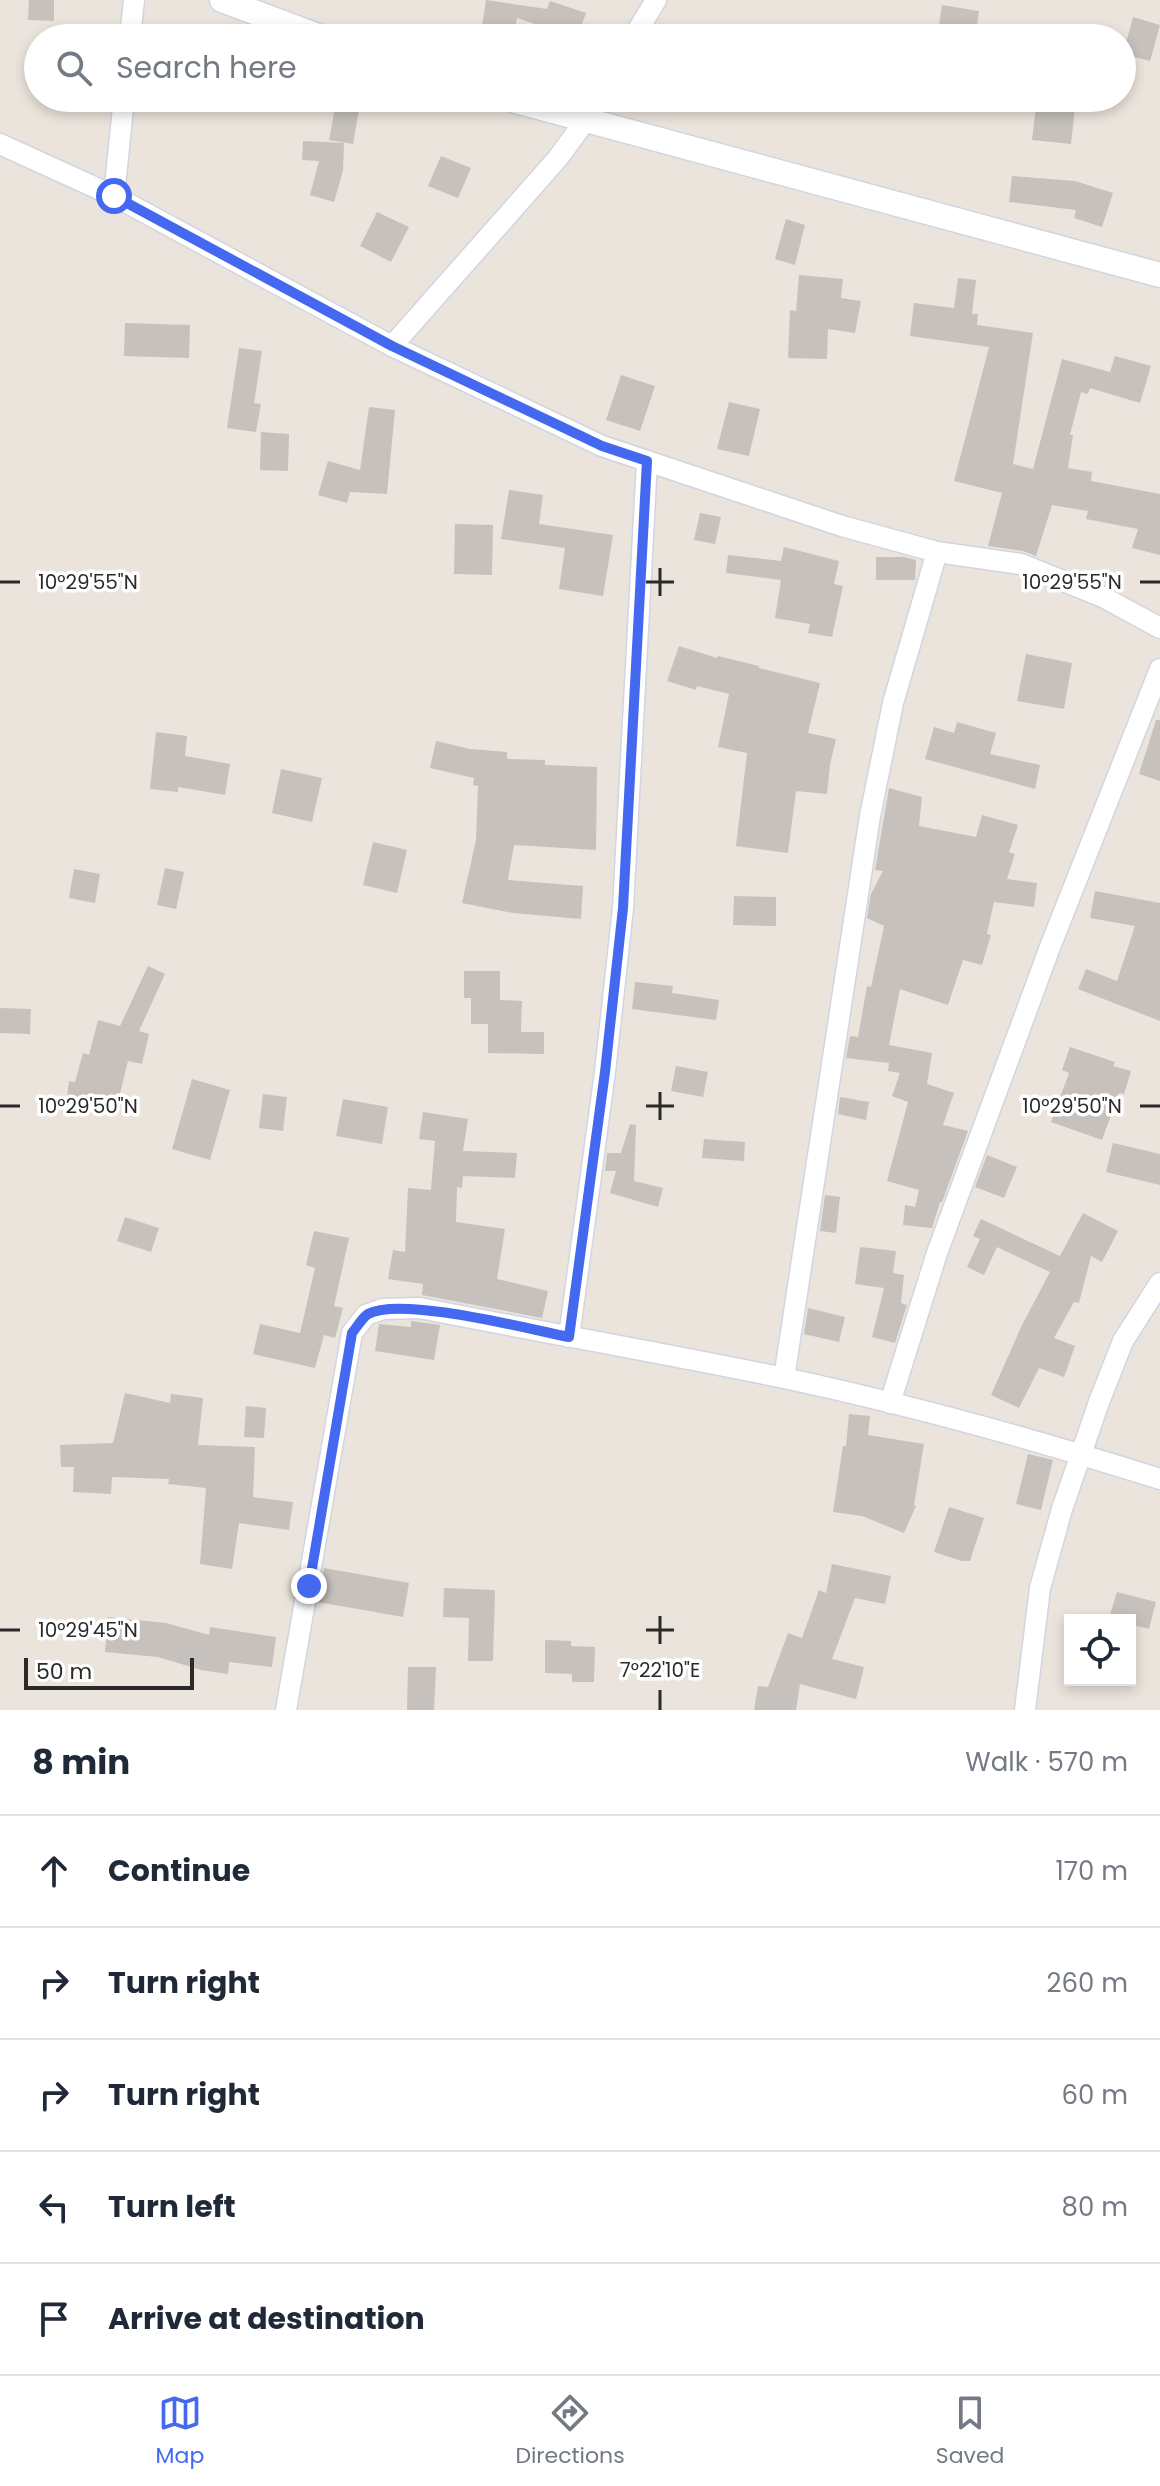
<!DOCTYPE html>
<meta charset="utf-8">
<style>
:root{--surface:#fff;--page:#f6f6f7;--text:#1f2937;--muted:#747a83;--line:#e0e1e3;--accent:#4469f0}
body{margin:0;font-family:Poppins,sans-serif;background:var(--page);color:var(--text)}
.controls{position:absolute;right:24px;bottom:24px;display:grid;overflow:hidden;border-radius:0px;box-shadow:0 4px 12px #0003}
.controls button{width:72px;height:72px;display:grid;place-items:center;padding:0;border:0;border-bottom:2px solid var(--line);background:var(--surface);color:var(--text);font:40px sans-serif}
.scale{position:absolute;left:24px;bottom:20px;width:170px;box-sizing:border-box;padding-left:8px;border:4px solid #2a2a2a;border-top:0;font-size:22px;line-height:28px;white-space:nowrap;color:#2a2a2a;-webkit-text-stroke:6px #fff;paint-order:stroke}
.stop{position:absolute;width:24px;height:24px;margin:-18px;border:6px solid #4469f0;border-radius:50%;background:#fff}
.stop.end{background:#4469f0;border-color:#fff;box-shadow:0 2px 8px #0008}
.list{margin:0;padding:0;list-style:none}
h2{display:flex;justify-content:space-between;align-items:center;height:104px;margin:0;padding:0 32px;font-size:34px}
h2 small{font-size:26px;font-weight:400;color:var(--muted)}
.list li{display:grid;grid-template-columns:52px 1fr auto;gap:24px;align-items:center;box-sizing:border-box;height:112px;padding:0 32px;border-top:2px solid var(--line)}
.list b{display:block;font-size:30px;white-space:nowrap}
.list em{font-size:26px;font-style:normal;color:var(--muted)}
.icon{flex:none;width:44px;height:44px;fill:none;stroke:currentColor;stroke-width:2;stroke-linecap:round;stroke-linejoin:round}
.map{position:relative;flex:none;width:1160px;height:1710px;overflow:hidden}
.search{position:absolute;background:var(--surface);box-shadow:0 4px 12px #0003;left:24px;right:24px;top:24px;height:88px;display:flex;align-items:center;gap:20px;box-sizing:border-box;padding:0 28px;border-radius:44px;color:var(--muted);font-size:30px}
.sheet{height:664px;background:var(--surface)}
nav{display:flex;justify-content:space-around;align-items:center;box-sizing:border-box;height:112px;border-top:2px solid var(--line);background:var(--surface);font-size:22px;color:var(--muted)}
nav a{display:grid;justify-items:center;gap:4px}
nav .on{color:var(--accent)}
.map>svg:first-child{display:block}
.building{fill:#c6c1bc}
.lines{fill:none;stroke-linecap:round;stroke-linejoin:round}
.minor-casing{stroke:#d1d5e2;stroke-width:23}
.tertiary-casing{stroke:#d1d5e2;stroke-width:27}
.minor{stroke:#fff;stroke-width:20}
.tertiary{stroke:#fff;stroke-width:24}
.route{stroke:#4469f0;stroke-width:10}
.ticks{fill:none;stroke:#2a2a2a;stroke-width:3}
.ticks-label{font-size:20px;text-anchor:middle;fill:#2a2a2a;stroke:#fff;stroke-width:7;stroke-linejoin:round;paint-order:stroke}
</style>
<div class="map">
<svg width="1160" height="1710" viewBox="0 0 1160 1710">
<rect width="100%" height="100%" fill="#ebe4dc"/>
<g class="building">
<path d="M29,0H54V21L28,20Z"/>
<path d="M486,0L547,9L550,1L586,13L577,38L517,18L514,38H480Z"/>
<path d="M942,5L979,11L975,38H937Z"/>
<path d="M1133,17L1160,25L1150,61L1123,54Z"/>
<path d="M337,98H361L353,144L329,140Z"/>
<path d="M1037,98H1076L1071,144L1032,140Z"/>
<path d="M303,141L344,143L343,171L334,202L310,195L319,161L302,160Z"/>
<path d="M441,156L471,168L458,198L428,186Z"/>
<path d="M1012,176L1075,181L1113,193L1102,227L1074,218L1076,210L1009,202Z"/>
<path d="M377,212L409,227L391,262L360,246Z"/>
<path d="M786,219L805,225L795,265L775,259Z"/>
<path d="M799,275L843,279L841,298L861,301L855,333L828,329L827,359L788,358L790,310L796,311Z"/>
<path d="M958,278L976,280L972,314H978L977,325L1033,333L1013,464L1033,469L1062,359L1110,372L1115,356L1151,366L1140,403L1090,388L1088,394L1081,392L1070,435H1073L1068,468L1092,472L1091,481L1160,494V555L1132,548L1138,529L1086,519L1088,511L1052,505L1036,556L1023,551L988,546L1002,493L954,481L989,347L910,336L914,303L954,308Z"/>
<path d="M125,323L190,325L189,358L124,356Z"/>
<path d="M239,348L262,351L254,403L261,404L256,432L227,428Z"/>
<path d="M621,375L655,386L640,431L606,420Z"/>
<path d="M729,402L760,409L749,456L717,449Z"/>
<path d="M369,407L395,410L387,494L350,492L347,503L318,495L328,461L360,470Z"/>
<path d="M261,432L289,434L288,471L260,470Z"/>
<path d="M509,490L543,495L539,524L613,535L603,596L559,589L565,548L501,539Z"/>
<path d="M700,513L721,517L715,544L694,540Z"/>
<path d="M455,524L493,525L492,575L454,574Z"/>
<path d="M784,547L839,561L834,584L843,586L832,637L808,633L810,624L775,618L781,580L726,573L728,555L781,561Z"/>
<path d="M876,557H904L916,560L915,580H876Z"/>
<path d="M679,646L717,658L718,656L759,666V668L820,683L808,733L836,739L830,765L827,794L796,791L788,853L736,846L747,753L718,747L729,694L697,686L696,690L667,681Z"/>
<path d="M1026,654L1072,663L1064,709L1017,701Z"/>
<path d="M1156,720H1160V781L1139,774Z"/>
<path d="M957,722L996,733L990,754L1040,765L1035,789L925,759L934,727L954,733Z"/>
<path d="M156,732L187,736L185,756L230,764L225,795L178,787V792L150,789Z"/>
<path d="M436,741L470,749L507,752V759L545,760V765L597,767L596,850L514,845L508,880L583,886L581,919L513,913L462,903L476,840L478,786L473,785L474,778L430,768Z"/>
<path d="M281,769L322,778L312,822L272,813Z"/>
<path d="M889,788L922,797L919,826L976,837L982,815L1018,825L1009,852L1015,854L1007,879L1037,883L1034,907L994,902L987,934L991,935L982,965L963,960L948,1005L900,989L889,1045L932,1053L927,1084L954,1093L943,1125L968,1131L942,1202H940L932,1228L903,1225L905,1205L915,1207L919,1190L887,1181L908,1102L892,1096L900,1073L888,1071L889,1063L846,1058L850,1036L858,1037L867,986L871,987L884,926L867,918L871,894L883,871L875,870Z"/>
<path d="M373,842L407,850L397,893L363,885Z"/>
<path d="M165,868L184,872L176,909L157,905Z"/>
<path d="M74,869L100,874L95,903L69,898Z"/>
<path d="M1095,891L1160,903V1021L1078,989L1086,969L1117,981L1135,926L1090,918Z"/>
<path d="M734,896L776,897V926L733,925Z"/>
<path d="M148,966L165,974L139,1031L149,1034L142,1064L128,1061L116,1110L66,1104L69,1081L75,1082L83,1053L89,1055L98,1020L120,1026Z"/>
<path d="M464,971H500V1000L522,1001L521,1032H544V1054L488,1053V1024H471V998H464Z"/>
<path d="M635,982L673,986L672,993L719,1000L716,1020L632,1009Z"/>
<path d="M0,1008L31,1009L30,1034L0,1033Z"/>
<path d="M1070,1047L1115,1062L1113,1066L1131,1071L1124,1094L1119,1093L1102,1140L1051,1122L1069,1073L1062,1070Z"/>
<path d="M676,1066L708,1072L703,1097L671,1091Z"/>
<path d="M192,1079L230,1090L210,1160L172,1149Z"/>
<path d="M263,1094L287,1097L283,1131L259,1128Z"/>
<path d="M840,1097L869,1102L866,1120L838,1114Z"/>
<path d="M343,1099L388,1107L382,1144L336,1136Z"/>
<path d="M423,1112L468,1119L463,1151L517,1153L515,1178L463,1176L462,1188L457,1187L456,1222L505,1229L497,1279L548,1291L542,1318L422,1295L423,1284L388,1279L393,1250L405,1252L408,1188L431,1190L435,1141L419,1139Z"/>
<path d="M630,1124L636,1125L634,1181L663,1188L658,1207L610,1193L616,1171H605L607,1153H621Z"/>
<path d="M704,1139L745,1142L744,1161L702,1158Z"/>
<path d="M1113,1143L1160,1154V1185L1106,1172Z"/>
<path d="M987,1155L1017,1167L1004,1198L975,1187Z"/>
<path d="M825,1195L840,1197L836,1233L820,1231Z"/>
<path d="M1083,1213L1118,1231L1102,1262L1091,1256L1079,1303L1074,1302L1054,1338L1075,1346L1064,1377L1039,1368L1019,1408L991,1395L1022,1325L1050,1272L997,1247L984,1275L967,1267L980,1239L973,1236L981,1219L1060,1256Z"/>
<path d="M125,1217L159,1228L151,1252L117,1241Z"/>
<path d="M314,1231L349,1238L334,1306L343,1308L335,1338L324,1335L315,1368L253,1354L260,1324L300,1333L315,1268L306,1265Z"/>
<path d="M860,1247L896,1251L893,1273L904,1275L901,1303L907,1305L895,1343L872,1337L884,1288L855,1284Z"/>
<path d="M808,1308L845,1317L839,1342L804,1334Z"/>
<path d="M411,1321L440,1325L434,1360L375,1351L379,1324L411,1327Z"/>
<path d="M125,1393L170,1403L171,1394L203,1398L198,1445L255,1447L253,1497L293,1502L289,1530L239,1523L232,1569L200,1564L206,1488L168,1484L169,1479L112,1477L111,1494L73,1492L74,1467H61L60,1445L113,1443Z"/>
<path d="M246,1406L266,1408L264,1438L244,1437Z"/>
<path d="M849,1414L870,1416L868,1435L924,1444L914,1505L916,1506L904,1533L862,1516L833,1512L843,1446H846Z"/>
<path d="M1028,1454L1053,1460L1041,1510L1016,1504Z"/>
<path d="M949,1507L984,1518L970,1561H962L934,1552Z"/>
<path d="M832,1564L891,1576L885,1604L855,1598L832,1659L864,1667L856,1699L800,1684L796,1710H754L758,1686L768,1687L788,1633L802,1638L819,1590L826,1593Z"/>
<path d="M324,1568L409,1583L403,1617L318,1602Z"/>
<path d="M444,1588L495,1590L493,1661H468L469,1618L443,1617Z"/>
<path d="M1117,1592L1156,1602L1149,1629L1130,1624V1620L1109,1618Z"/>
<path d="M108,1617L166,1623L209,1635L210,1627L276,1637L272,1667L229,1662L228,1674L201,1670L158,1657L105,1652Z"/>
<path d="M545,1640L571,1641V1646L595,1647L594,1682H572V1674L545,1673Z"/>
<path d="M408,1667H436L434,1710H407Z"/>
</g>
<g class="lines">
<defs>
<g id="minor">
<path d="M130,38L134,0"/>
<path d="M633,38L656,0"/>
<path d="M0,144L114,196L392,346L602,446L842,526L937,552L1021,564L1103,597L1160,628"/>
<path d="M114,196L124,98"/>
<path d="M392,346L558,158L585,121L598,98"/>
<path d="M569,1337L605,1072L623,908L647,461"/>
<path d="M784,1378L870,816L893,703L937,552"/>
<path d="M890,1403L937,1253L1050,947L1160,669"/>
<path d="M286,1710L352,1333L366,1315L383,1309L420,1308C541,1332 663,1353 784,1378C911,1405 1037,1440 1160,1479"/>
<path d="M1025,1710L1040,1588L1062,1509L1099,1402L1123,1341L1160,1283"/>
</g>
<g id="tertiary">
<path d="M222,0L323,38"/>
<path d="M505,98L1160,275"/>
</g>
</defs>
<use href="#minor" class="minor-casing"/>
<use href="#tertiary" class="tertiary-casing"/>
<use href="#minor" class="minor"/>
<use href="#tertiary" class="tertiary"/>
</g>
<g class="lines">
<path class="route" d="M114,196L392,346L602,446L647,461L623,908L605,1072L569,1337C528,1329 401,1296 368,1314C362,1318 357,1327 352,1333L309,1586"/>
</g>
<path class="ticks" d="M660,568V596M0,582H20M646,582H674M1140,582H1160M660,1092V1120M0,1106H20M646,1106H674M1140,1106H1160M660,1616V1644M0,1630H20M646,1630H674M660,1690V1710"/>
<g class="ticks-label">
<text x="88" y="589">10°29'55"N</text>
<text x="1072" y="589">10°29'55"N</text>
<text x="88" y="1113">10°29'50"N</text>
<text x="1072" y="1113">10°29'50"N</text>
<text x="88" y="1637">10°29'45"N</text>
<text x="660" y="1677">7°22'10"E</text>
</g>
</svg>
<div class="controls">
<button><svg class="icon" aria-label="locate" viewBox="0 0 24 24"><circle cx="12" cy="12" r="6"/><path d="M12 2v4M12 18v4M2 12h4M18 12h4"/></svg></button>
</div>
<div class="scale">50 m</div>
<div class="stop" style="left:114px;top:196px"></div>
<div class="stop end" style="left:309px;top:1586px"></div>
<div class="search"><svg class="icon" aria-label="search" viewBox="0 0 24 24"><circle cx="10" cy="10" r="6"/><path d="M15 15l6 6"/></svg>Search here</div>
</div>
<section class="sheet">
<h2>8 min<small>Walk · 570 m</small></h2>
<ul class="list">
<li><svg class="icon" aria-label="ahead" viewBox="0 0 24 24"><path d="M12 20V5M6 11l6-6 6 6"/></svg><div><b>Continue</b></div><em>170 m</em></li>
<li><svg class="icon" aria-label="right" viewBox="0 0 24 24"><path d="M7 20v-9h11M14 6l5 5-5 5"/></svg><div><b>Turn right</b></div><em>260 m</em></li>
<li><svg class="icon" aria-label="right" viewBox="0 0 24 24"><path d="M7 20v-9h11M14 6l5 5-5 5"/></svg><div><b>Turn right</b></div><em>60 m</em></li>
<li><svg class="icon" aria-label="left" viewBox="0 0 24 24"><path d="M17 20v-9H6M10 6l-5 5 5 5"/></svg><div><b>Turn left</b></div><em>80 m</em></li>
<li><svg class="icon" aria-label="arrive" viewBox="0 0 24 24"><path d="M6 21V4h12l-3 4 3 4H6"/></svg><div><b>Arrive at destination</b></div></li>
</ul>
</section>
<nav>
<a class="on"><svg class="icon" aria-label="map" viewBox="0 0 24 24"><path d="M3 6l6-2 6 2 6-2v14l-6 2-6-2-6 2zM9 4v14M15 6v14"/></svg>Map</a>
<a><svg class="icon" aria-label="directions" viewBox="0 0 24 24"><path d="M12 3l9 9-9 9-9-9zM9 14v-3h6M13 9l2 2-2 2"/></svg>Directions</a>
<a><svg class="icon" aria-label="saved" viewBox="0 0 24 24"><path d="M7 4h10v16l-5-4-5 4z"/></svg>Saved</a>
</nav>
